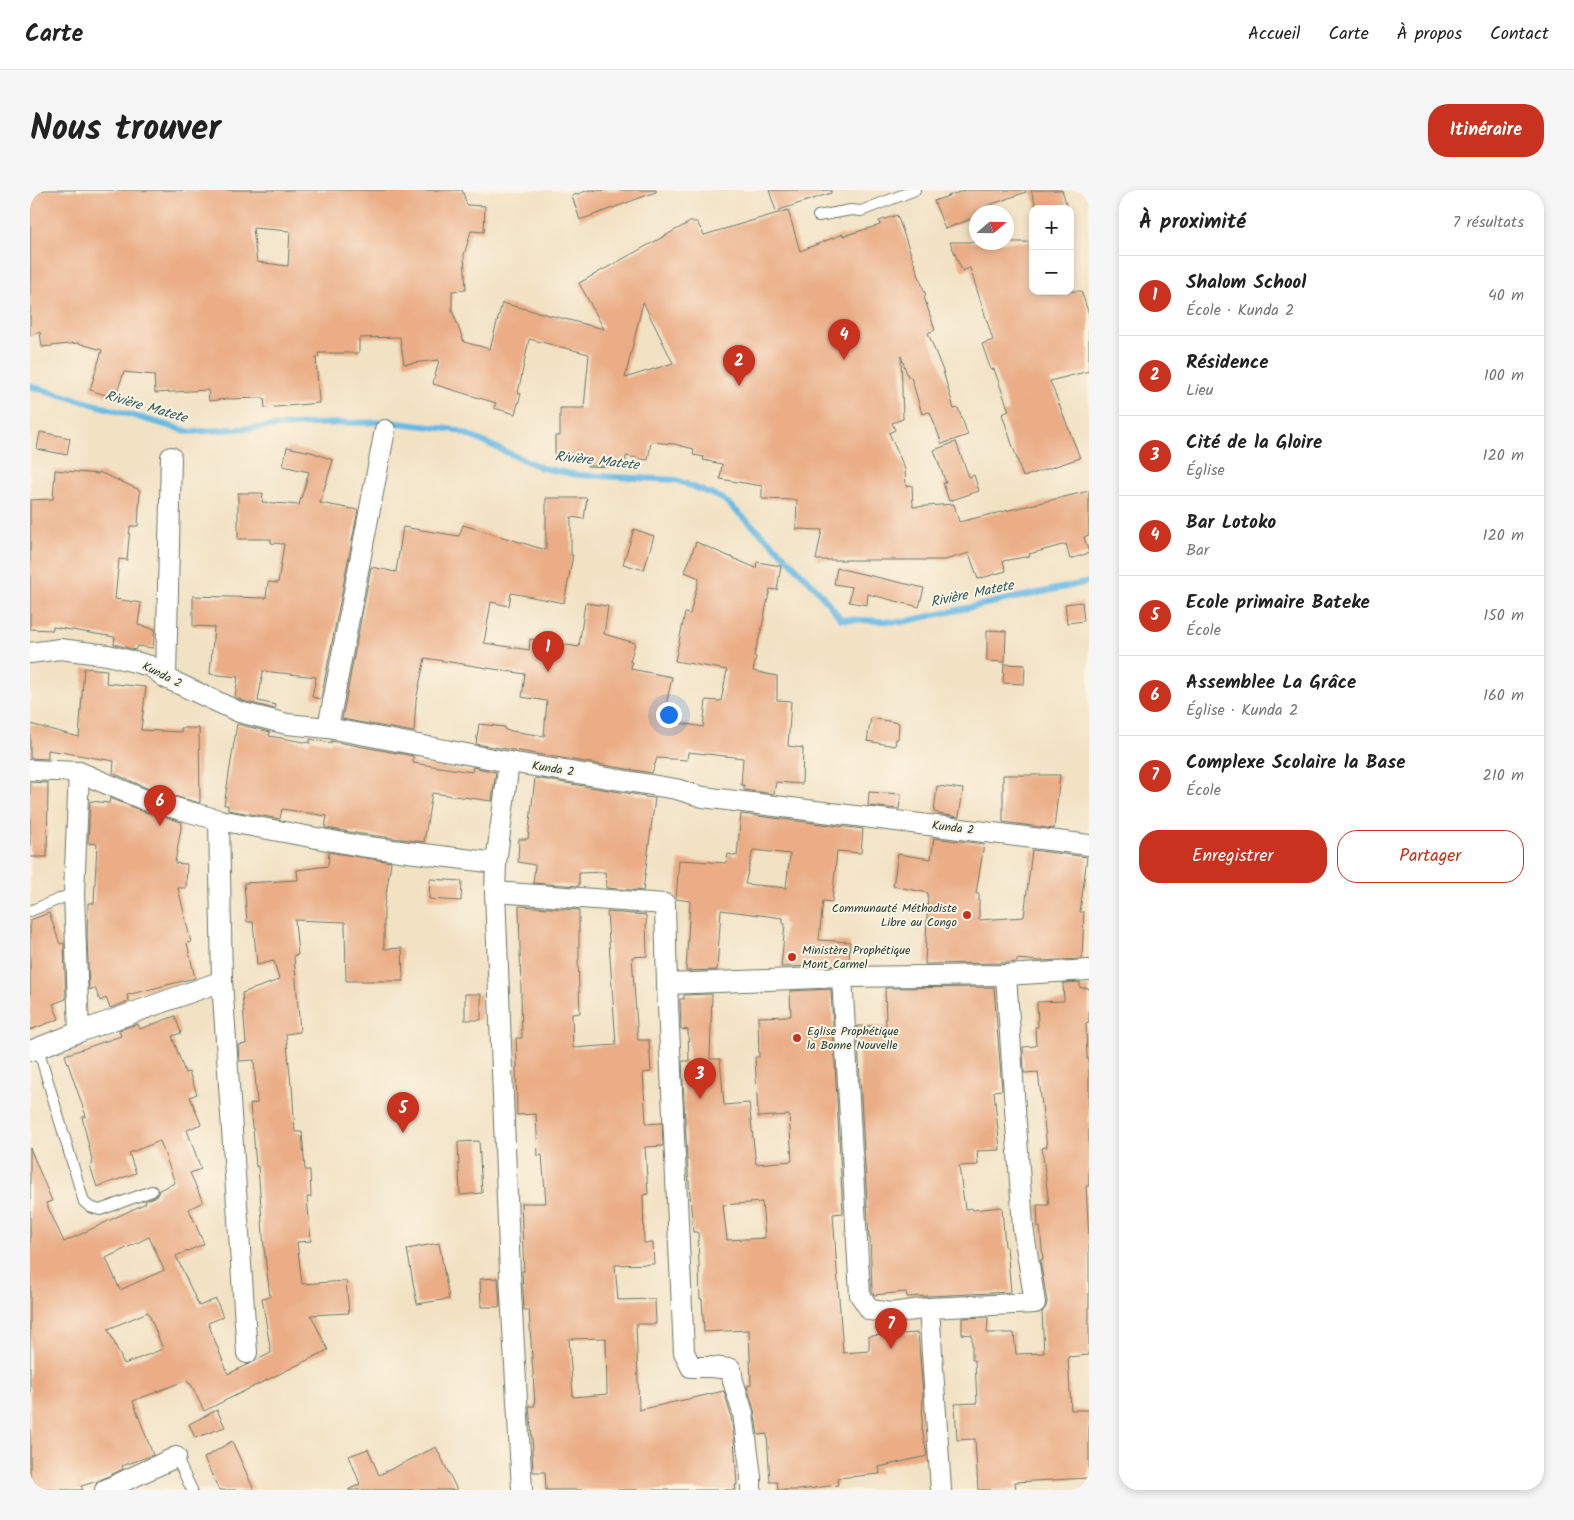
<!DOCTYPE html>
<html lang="fr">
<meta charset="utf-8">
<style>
:root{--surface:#fff;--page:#f6f6f6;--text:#222;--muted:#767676;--line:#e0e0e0;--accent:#c8321e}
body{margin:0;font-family:Kalam,sans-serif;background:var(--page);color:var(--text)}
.controls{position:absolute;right:15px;top:15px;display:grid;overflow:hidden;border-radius:10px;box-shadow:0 2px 8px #0003}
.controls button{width:45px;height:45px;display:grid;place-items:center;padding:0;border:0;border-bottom:1px solid var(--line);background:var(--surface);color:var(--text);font:25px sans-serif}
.compass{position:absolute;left:939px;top:15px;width:45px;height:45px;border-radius:50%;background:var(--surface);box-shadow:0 2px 8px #0003;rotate:70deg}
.you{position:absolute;left:638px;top:524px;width:18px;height:18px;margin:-12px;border:4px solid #fff;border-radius:50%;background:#1a73e8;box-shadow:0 0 0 8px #1a73e833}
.badge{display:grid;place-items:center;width:32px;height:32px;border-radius:50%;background:var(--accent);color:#fff;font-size:16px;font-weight:700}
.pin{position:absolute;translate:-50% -41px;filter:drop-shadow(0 1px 2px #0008)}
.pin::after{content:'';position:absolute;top:26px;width:18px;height:15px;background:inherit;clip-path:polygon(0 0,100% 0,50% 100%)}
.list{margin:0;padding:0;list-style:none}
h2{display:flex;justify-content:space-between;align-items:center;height:65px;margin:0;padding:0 20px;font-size:21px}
h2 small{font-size:16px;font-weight:400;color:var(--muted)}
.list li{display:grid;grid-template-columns:32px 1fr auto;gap:15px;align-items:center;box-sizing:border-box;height:80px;padding:0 20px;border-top:1px solid var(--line)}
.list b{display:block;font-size:19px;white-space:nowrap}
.list p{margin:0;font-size:16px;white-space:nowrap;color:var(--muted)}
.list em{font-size:16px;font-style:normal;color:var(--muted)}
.actions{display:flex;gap:10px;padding:15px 20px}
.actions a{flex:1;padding:11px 0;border:1px solid var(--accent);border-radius:20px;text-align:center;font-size:18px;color:var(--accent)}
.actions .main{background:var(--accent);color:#fff}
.map{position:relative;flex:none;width:1059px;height:1300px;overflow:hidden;border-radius:20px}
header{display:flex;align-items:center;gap:30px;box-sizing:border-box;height:70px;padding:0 25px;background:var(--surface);border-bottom:1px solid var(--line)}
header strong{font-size:24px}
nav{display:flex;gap:28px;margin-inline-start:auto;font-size:18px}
.intro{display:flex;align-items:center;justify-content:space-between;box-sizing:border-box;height:120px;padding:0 30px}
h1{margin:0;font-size:35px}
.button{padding:12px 22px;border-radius:20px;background:var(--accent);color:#fff;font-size:18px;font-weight:700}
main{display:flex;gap:30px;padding:0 30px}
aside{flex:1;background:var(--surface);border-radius:20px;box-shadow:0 2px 8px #0003}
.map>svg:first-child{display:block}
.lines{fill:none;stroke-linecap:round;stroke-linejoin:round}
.stream{stroke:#68b9e3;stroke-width:6}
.building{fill:#eaad86;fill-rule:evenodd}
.lane-casing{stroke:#697766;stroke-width:12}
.street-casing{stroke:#697766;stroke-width:22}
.lane{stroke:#fff;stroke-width:10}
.street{stroke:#fff;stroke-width:20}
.poi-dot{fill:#c8321e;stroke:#fcf5e5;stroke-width:2}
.labels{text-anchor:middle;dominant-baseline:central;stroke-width:4;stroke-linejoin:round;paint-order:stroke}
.street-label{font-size:12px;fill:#1f3d34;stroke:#fcf5e5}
.poi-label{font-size:12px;fill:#1f3d34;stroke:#fcf5e5;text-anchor:start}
.water-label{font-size:14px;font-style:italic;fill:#315c60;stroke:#fcf5e5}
</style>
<header>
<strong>Carte</strong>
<nav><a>Accueil</a><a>Carte</a><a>À propos</a><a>Contact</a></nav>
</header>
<div class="intro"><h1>Nous trouver</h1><a class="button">Itinéraire</a></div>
<main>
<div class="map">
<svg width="1059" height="1300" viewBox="0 0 1059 1300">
<rect width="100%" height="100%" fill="#fcf5e5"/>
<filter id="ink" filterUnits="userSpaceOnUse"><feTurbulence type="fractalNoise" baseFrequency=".02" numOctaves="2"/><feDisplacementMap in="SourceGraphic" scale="10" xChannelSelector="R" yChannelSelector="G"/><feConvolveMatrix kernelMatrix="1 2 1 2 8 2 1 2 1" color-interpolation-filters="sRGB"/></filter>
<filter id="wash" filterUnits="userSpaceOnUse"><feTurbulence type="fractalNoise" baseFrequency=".0096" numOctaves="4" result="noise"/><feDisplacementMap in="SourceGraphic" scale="20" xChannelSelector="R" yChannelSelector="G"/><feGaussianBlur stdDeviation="1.12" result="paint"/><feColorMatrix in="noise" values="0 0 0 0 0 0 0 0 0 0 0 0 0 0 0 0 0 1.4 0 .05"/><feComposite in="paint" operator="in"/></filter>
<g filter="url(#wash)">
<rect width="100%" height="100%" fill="#f2e2c4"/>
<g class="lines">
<path class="stream" d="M0,196L160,242L280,234L359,232L427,240L512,278L548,285L646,290L693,309L745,356L786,398L811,429L872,432L1059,392"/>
</g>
<g id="blocks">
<g class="building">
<path d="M0,0H432L437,15L455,16L454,42L441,41L434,65L436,100L422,101V120L434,152L460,159L472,113L574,139L549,93L660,32H667L674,45L758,20L770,61L813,44V46L850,35L849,31L867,25L896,106L894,107L905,140L898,143L913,181L924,219L928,218L938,245L912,254L900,222L892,224L881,187H878L871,166L873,229L862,233L865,240L859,243L875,279L876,296L882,295L883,317L924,314L929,332L1059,301V345L1054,347L1059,363L1040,369L1036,354L999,364L1000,366L973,371L976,381L948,389L939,363L915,370H786L792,340L766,339L767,310L732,309V296L690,289L692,274L673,270L674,267L663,265L664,259L644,254L621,252L618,270L596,266V277L557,276L558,269H525V246H530V218H554L559,164L499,149L488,203L491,204L485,224L464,218L466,213L403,194L409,170L374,174L370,147L329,148V163H288L289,167H286L289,213L235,218L234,208L196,209L179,211L178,200L125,203L124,185L94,182L85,208L60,200L72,160L48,153L12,157L10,142L0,146ZM223,38L260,41L258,76L227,72ZM613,112L643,173L595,188Z"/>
<path d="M559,0H626V2L550,30L542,6Z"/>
<path d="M739,0H801V3L746,21Z"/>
<path d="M935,0H995L996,2L957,16L960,22H946V27L915,39L904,11Z"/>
<path d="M1001,0H1032L1038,19H1007Z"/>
<path d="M920,52H1003V101H1051L1059,124V181L1020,191L1050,268L993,287L972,224L979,221L964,179L961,180L952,154L963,150L940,78L932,81Z"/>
<path d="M10,242L40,248L37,265L7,259Z"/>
<path d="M926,252L939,287L944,285L949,301L919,311L913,293H916L904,260Z"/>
<path d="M257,257L281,262L303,270L290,313L328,320L291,509L282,507L286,487L233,481L228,511L246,515L245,519L213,511L205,507L208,487L180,484L184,437L163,436V406L236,408L238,392L248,393L254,354L241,353V349H208V303H233L232,312L269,315L279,282L253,276Z"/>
<path d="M25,280L68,284L69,282L110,300L108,336H100L97,370L89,369L85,409L111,413L108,435L125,439L123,458L107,456L105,460L84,454L85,447L23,437V440L0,439V310L23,309Z"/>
<path d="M516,308H557L554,329L541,327V365H543L534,413L481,403L479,416L461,412L454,453L499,460L500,449L549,457L555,413L578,416L574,444L605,453L600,472H602L601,479L642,487L633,530L673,537L676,510L691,511L697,480L645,471L655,423L660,424L669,388L655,382L666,352L726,378L727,372L751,376L747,400L740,399L732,437L724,466L726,467L723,481L747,486V510L761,511L758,556L773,558L772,594L746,592L744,604L714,600V595H711L713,568L658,562L657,570L627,568L622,583L446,554L449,534L475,537V540L514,546L517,511L492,507L495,484L395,468L386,510L384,542L312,529L341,377L366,382L373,337L429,346L433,335L516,360Z"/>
<path d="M604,339L624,346L614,380L593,374Z"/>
<path d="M807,378L894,398L889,417L838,404L837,415L819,412L822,397L804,394Z"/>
<path d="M1052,412L1054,431L1037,433L1035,414Z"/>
<path d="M957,440L976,441L975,472L957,471Z"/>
<path d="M974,474L995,475L994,494L973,493Z"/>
<path d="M54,478L77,480L76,493L116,497L111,540L151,542V538H169L170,613L119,599L83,583L84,571L18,560V569L0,568V534L49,547Z"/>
<path d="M841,528L869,533L868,549H866L865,556L837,551Z"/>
<path d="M207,534L240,542L239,546L280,553V549L301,553V551L383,566V573L442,582L443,577L466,582L462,611L402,603L394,652L332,644L295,638L297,626L252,619L250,629L198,620V615H194Z"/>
<path d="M973,585H1030L1024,639L973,632Z"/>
<path d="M505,588L615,606V607L625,608L613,701L576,698L575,682L549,683V696L503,693L505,675L488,672L489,649H498Z"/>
<path d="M0,592L18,593L17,667H0Z"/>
<path d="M907,596L933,599L929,627L908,624V623L904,622Z"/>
<path d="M839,602L871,604L869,619L838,616Z"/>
<path d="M80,608L112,621L152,632L145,673L157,674L156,698H148L161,752L157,753L165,788L97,805L99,811L80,818L76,808L70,811L65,798L59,800L57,748L58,713H64L67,654L58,653L60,611L79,613Z"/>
<path d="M711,624L833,639L831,663L807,661L802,712L793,711L789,750L820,752L819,775L751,777L755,734L753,733V728L691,720L687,780L656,781L660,711L646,709L649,670L696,673L698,664L707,666ZM723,660L760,664L756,698L715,694Z"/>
<path d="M904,648L954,654L946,704H949V730L994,727L1002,660L1057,667L1050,722H1054L1052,769L1010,771L987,769V772L976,773L895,774L898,703L863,696L868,664L901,669Z"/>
<path d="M299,662L361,672L354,717V759L372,758L373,791H316L315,732L265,730L268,765H264L270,842L256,844L261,895H262L265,942H272L275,980H280L281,1007H277L281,1051L267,1052L272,1094L316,1091L319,1123L281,1125L298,1160L174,1221L161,1194H159L157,1190L103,1211L123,1265L92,1276L93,1279L68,1291L51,1296L53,1300H0V958L22,1011L16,1013L34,1052L116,1013L115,1011L127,1006L129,1000L145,993L130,951L99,963L106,983L67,997L60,976L63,974L52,927L56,926L35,865L91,846L89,840L108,834L110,839L145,826L151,843L142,846L155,883L159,882L167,904L160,907L171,934L157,940L171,979L160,983L173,1012L159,1019L174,1054L146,1066L169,1116L186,1109L193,1127L178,1133L198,1184L241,1163L232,1108L240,1107L234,1058L228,976L226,977L223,938H222L220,914L227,913L224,870L209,871L208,855L216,854L212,803L249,790L244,771L227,775L223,732H217L214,693L268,690L267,680L298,676ZM119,1047L134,1080L90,1100L76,1068ZM118,1122L133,1159L94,1174L78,1139Z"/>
<path d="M400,689L432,691L431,711L399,709Z"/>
<path d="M489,716L549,720V770H548L550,823L542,824L543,858L586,855L577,722L616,725L617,766L602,767L608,850H619L621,882L613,883L616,934L632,933L633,956L615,957L618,1004L613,1005L614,1053H623L624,1074L585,1075L588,1110L625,1109L626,1134H606L609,1220L694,1201L701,1226L704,1247L707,1295H705L706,1300H516L515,1282H503L502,1259H503L499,1216H505L499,1120H494L492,1081H494L491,1013H516L512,965L508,966L506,924L487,925L486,877H487L486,848H492ZM576,1148L577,1204L543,1207L539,1149Z"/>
<path d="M19,723L30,754L34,753L36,809L23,814L29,829L0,840V730Z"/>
<path d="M1050,792V798H1059V832L1056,833L1057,869H1059V996H1056L1059,1048V1165L1038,1167L1041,1220H1059V1288L985,1292L986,1300H948L945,1249L927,1250L925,1214L947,1213L945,1170H942V1145L932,1144V1128L958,1127L957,1143H984L986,1164L1014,1163L1012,1122L1016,1117L1017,1111L1010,1070H1013L1010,1037H1008L1007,1015H1019L1012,958L1017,957L1008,882L994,883L993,857L1006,856L1005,837H1008L1007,812L1034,811L1033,793Z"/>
<path d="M964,797L972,900L964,901L970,960L947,961L948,975L929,976L935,1019L942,1018V1020L972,1017L975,1057H977L981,1102L877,1107L876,1102L844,1105L842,1101L840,1048H839L827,836H856L855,798Z"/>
<path d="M801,799L813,1023L803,1024L813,1163L839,1161V1146L888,1143L893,1204L892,1238L897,1266L849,1277L850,1284L807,1288L808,1295L769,1300H748L747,1292H740L737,1244L728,1245L724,1220L717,1196L721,1195L719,1140L674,1142L672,1109H670L668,1042H663L657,969L652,871H659L658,840L651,839L650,809H654V805L682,804L680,869H690L694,915L719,913L726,974L762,971L759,925L728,927L725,867H729L728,827L761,826L760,801ZM732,1012L735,1048L697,1050L693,1015Z"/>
<rect x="435" y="804" width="16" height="26"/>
<path d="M449,951L452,1003L430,1005L428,952Z"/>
<path d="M409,1053L419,1109L387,1114L377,1059Z"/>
<path d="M468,1088L470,1117H451L450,1089Z"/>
<path d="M187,1220L195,1237L165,1248L159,1234Z"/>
<path d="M202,1251L224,1300H189L174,1268Z"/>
<path d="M406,1257L427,1300H318L330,1294L319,1266L338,1259L349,1285Z"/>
</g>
</g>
</g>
<g filter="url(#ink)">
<use href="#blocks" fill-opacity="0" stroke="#697766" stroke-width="1"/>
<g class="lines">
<defs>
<g id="lane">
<path d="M788,26L821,20L831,21L885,0"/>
<path d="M0,721L44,703"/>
<path d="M8,858L54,1012L60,1017L70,1020L122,1001"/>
<path d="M146,1267L162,1300"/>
</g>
<g id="street">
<path d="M0,463L30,459L78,465L120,476L136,488L209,522L257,534L298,538L479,572L646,599L673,607L1059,655"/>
<path d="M136,488L141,267"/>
<path d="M298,538L355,240"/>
<path d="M479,572L466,673L465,702L480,1084L492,1300"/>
<path d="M0,580L49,582L115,610L189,630L330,656L466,673"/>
<path d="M49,582L44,703L49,842"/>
<path d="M189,630L192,791L217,1163"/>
<path d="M465,702L635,714L637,794L654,1162L661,1177H680L701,1179L703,1191L713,1223L721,1287V1300"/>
<path d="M812,787L830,1105L840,1120L861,1123L899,1118"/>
<path d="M637,794L812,787L976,785L1059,780"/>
<path d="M0,861L49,842L192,791"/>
<path d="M75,1300L146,1267"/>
<path d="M911,1300L899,1118L1005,1113L993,1037L976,785"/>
</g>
</defs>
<use href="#lane" class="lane-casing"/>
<use href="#street" class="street-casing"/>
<use href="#lane" class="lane"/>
<use href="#street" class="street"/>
</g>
</g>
<g class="poi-dot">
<circle cx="937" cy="725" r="5"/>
<circle cx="762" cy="767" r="5"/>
<circle cx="767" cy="848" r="5"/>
</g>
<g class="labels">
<g class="street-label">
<text transform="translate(132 485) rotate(27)">Kunda 2</text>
<text transform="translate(523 579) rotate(9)">Kunda 2</text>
<text transform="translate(923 638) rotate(7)">Kunda 2</text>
</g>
<g class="poi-label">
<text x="927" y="718" text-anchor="end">Communauté Méthodiste<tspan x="927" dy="14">Libre au Congo</tspan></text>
<text x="772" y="760">Ministère Prophétique<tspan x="772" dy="14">Mont Carmel</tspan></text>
<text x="777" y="841">Eglise Prophétique<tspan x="777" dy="14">la Bonne Nouvelle</tspan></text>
</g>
<g class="water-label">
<text transform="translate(116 217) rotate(16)">Rivière Matete</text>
<text transform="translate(567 271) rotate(6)">Rivière Matete</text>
<text transform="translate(942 404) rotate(-12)">Rivière Matete</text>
</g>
</g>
</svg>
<div class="controls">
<button>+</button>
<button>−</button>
</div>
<svg class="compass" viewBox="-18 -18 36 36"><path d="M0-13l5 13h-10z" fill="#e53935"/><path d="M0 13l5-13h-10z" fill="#767676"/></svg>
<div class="you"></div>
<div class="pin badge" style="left:518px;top:482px">1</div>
<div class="pin badge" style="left:709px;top:196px">2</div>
<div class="pin badge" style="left:670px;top:909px">3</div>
<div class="pin badge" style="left:814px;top:170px">4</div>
<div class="pin badge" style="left:373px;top:943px">5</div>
<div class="pin badge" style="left:130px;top:636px">6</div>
<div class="pin badge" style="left:861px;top:1159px">7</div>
</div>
<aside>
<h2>À proximité<small>7 résultats</small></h2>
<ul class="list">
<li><span class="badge">1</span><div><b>Shalom School</b><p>École · Kunda 2</p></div><em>40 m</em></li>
<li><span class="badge">2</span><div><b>Résidence</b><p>Lieu</p></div><em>100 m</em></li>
<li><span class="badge">3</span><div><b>Cité de la Gloire</b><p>Église</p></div><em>120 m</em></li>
<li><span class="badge">4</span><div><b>Bar Lotoko</b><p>Bar</p></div><em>120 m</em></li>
<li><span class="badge">5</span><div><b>Ecole primaire Bateke</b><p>École</p></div><em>150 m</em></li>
<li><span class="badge">6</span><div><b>Assemblee La Grâce</b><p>Église · Kunda 2</p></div><em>160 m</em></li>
<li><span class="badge">7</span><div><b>Complexe Scolaire la Base</b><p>École</p></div><em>210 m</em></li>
</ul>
<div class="actions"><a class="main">Enregistrer</a><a>Partager</a></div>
</aside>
</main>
